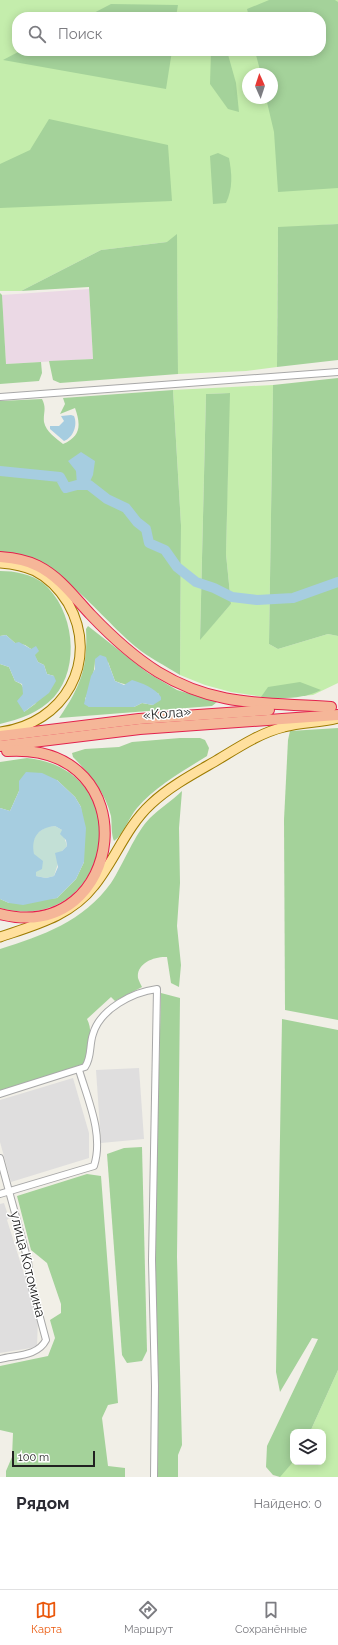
<!DOCTYPE html>
<html lang="ru">
<meta charset="utf-8">
<style>
:root{--surface:#fff;--page:#f7f7f7;--text:#2b2b33;--muted:#7c7c81;--line:#e1e1e2;--accent:#ea580c}
body{margin:0;font-family:Raleway,sans-serif;background:var(--page);color:var(--text)}
.controls{position:absolute;right:12px;bottom:12px;display:grid;overflow:hidden;border-radius:8px;box-shadow:0 2px 10px #0003}
.controls button{width:36px;height:36px;display:grid;place-items:center;padding:0;border:0;border-bottom:1px solid var(--line);background:var(--surface);color:var(--text);font:20px sans-serif}
.compass{position:absolute;left:242px;top:68px;width:36px;height:36px;border-radius:50%;background:var(--surface);box-shadow:0 2px 10px #0003;rotate:357deg}
.scale{position:absolute;left:12px;bottom:10px;width:83px;box-sizing:border-box;padding-left:4px;border:2px solid #212121;border-top:0;font-size:11px;line-height:14px;white-space:nowrap;color:#212121;-webkit-text-stroke:3px #fff;paint-order:stroke}
.list{margin:0;padding:0;list-style:none}
h2{display:flex;justify-content:space-between;align-items:center;height:52px;margin:0;padding:0 16px;font-size:17px}
h2 small{font-size:13px;font-weight:400;color:var(--muted)}
.icon{flex:none;width:22px;height:22px;fill:none;stroke:currentColor;stroke-width:2;stroke-linecap:round;stroke-linejoin:round}
.map{position:relative;flex:none;width:338px;height:1477px;overflow:hidden}
.search{position:absolute;background:var(--surface);box-shadow:0 2px 10px #0003;left:12px;right:12px;top:12px;height:44px;display:flex;align-items:center;gap:10px;box-sizing:border-box;padding:0 14px;border-radius:16px;color:var(--muted);font-size:15px}
.sheet{height:112px;background:var(--surface)}
nav{display:flex;justify-content:space-around;align-items:center;box-sizing:border-box;height:56px;border-top:1px solid var(--line);background:var(--surface);font-size:11px;color:var(--muted)}
nav a{display:grid;justify-items:center;gap:2px}
nav .on{color:var(--accent)}
.map>svg:first-child{display:block}
.residential{fill:#dfdede}
.industrial{fill:#ebd9e5}
.grass{fill:#c4edac;fill-rule:evenodd}
.forest{fill:#a4d29a;fill-rule:evenodd}
.wetland{fill:#c3e0d6}
.water{fill:#a6cde0;fill-rule:evenodd}
.lines{fill:none;stroke-linecap:round;stroke-linejoin:round}
.river{stroke:#a6cde0;stroke-width:10}
.minor-casing{stroke:#a8a8a8;stroke-width:8}
.primary-casing{stroke:#9d7b00;stroke-width:11}
.trunk-casing{stroke:#e3214d;stroke-width:12}
.minor{stroke:#fff;stroke-width:6}
.primary{stroke:#ffe09e;stroke-width:9}
.trunk{stroke:#f5b698;stroke-width:10}
.labels{text-anchor:middle;dominant-baseline:central;stroke-width:3;stroke-linejoin:round;paint-order:stroke}
.street-label{font-size:14px;fill:#212121;stroke:#fff}
</style>
<div class="map">
<svg width="338" height="1477" viewBox="0 0 338 1477">
<rect width="100%" height="100%" fill="#f1efe7"/>
<g class="residential">
<path d="M139,1068L144,1139L101,1143L96,1070Z"/>
<path d="M73,1078L89,1133V1158L11,1182L0,1142V1100Z"/>
<path d="M4,1203L9,1218L7,1220L38,1318L37,1347L0,1353V1204Z"/>
</g>
<path class="industrial" d="M89,289L93,359L6,364L2,295Z"/>
<g class="grass">
<path d="M0,0H338V224L278,228L277,367L246,371L178,374L177,249L167,242L101,250L21,291H0ZM17,17H321V51H17ZM248,74H272V98H248Z"/>
<path d="M273,385L269,644L278,649L328,634L338,636V683L313,695L271,698L231,692L205,685L180,675L181,525L173,390ZM229,393L226,554L231,604L200,639L206,394Z"/>
<path d="M338,1370V1477H279L293,1462H323V1432H310Z"/>
</g>
<g class="forest">
<path d="M269,0H335L338,2V188L278,192L274,132L266,98H272V74H261L255,51H321V17H249L247,9Z"/>
<path d="M111,4L178,5L176,17H86Z"/>
<path d="M20,51H172L166,89L3,60Z"/>
<path d="M211,51H227L236,83L239,112L228,109L210,84Z"/>
<path d="M49,119L168,145L172,201L0,208V164L30,150Z"/>
<path d="M218,153L229,158C232,174 233,188 226,203L213,204L210,156Z"/>
<path d="M338,224V360L277,367L278,227Z"/>
<path d="M177,234L178,374L60,383L53,380L49,361L93,359L89,287L21,291L101,250L167,242Z"/>
<path d="M0,293L2,295L6,364L41,362L42,373L39,381L0,384Z"/>
<path d="M338,378V636L328,634L278,649L269,644L273,385Z"/>
<path d="M173,390L181,525L180,675C166,666 149,658 136,647C97,614 55,554 0,552V401L42,399C47,409 43,412 44,422C46,432 56,438 63,444C81,436 81,425 75,408L60,414L65,404L63,398Z"/>
<path d="M230,393L226,554L231,604L200,640L206,394Z"/>
<path d="M0,571C15,571 31,574 43,583C74,609 81,667 54,697C39,713 20,719 0,724V664L9,667L15,681L21,684L24,689V712L35,704L54,676L47,674L44,665L38,662L31,649L25,645L15,643L6,635L0,636Z"/>
<path d="M88,626L148,673L177,690L217,702L212,706L59,718C81,686 88,667 86,629ZM95,660L108,662L115,681C129,687 145,686 159,694L153,705L142,703L134,707H89L85,699C90,689 95,670 95,660Z"/>
<path d="M300,682L321,690C305,699 279,699 261,697L268,687Z"/>
<path d="M338,728V1020L285,1010L284,820L288,740L290,731Z"/>
<path d="M180,738H200L205,740L209,748L207,756C183,771 156,786 137,808C129,817 124,834 114,841C111,834 112,824 111,816C105,792 90,774 73,757L72,753L85,749L119,747L132,742Z"/>
<path d="M27,758C143,770 110,938 0,908V899L9,903L57,898L76,879L84,862L81,807L75,797L57,780L19,781V791L10,811L0,808V762Z"/>
<path d="M182,791L179,828L180,883L177,926L181,965L179,987L171,983L167,957C155,956 136,963 138,978C139,981 141,985 142,987L115,1001L111,997L87,1019C94,1032 89,1054 82,1066L0,1093V949C42,936 84,921 111,883C123,865 135,833 150,818C160,808 172,801 182,791Z"/>
<path d="M161,993L180,998L177,1257L182,1445L178,1455V1477H157L154,1260Z"/>
<path d="M282,1019L338,1030V1370L310,1432H293V1462L280,1477L273,1475L266,1467L267,1446L318,1339L312,1338L280,1392L276,1372Z"/>
<path d="M142,1147L147,1351L142,1361L127,1363L122,1355L107,1154L124,1148Z"/>
<path d="M87,1174L101,1176L118,1403L108,1405L102,1418L108,1466L125,1468V1477H6V1471L12,1457L13,1433L0,1430V1366L48,1356L55,1338L50,1320L61,1313V1304L47,1263L31,1250L17,1196Z"/>
</g>
<path class="wetland" d="M55,826L62,830L67,846L62,851L54,876L46,878L36,876L32,844L36,834L46,827Z"/>
<g class="water">
<path d="M71,415L74,416C78,425 73,438 64,441L50,429V426H59L64,421L61,416Z"/>
<path d="M81,452L95,461L93,475L86,490L77,485L76,471L68,461Z"/>
<path d="M6,635L15,643L19,642L31,649L36,646L39,651L35,655L38,662L44,665L47,674L54,676L56,681L49,693L24,712L17,701L23,694L22,684L15,681L9,667L0,664V636Z"/>
<path d="M100,655L106,657L115,681L124,685L132,680C142,683 155,688 161,697V700L153,705L142,703L134,707H89L84,704L91,676L95,669V659Z"/>
<path d="M26,772L42,773L57,780L75,797L81,807L86,828L84,862L76,879L57,898L23,905L9,903L0,899V808L10,811L19,791V781ZM55,826L62,830L60,834L66,840L67,846L62,851L55,853L58,867L54,876L46,878L36,876V872L42,869L43,861L34,854C31,837 38,828 55,826Z"/>
</g>
<g class="lines">
<path class="river" d="M0,471L60,477L66,488L77,485H89L107,499L126,508L137,522L146,529L149,543L165,550L177,567L196,582L214,588L232,597L257,600L293,598L338,582"/>
<defs>
<g id="minor">
<path d="M0,397L338,372"/>
<path d="M0,1094L85,1067C92,1057 89,1045 93,1034C100,1009 133,992 157,989L152,1260L155,1386L154,1477"/>
<path d="M0,1158L28,1261L30,1280L46,1340C38,1356 17,1355 0,1359"/>
<path d="M0,1194L94,1166C104,1135 88,1100 79,1070"/>
</g>
<g id="primary">
<path d="M0,563C12,564 24,566 35,571C49,578 60,590 68,603C101,661 64,724 0,732"/>
<path d="M0,937C35,925 71,916 94,886C115,860 126,827 151,804C169,787 193,774 214,762C236,749 259,733 284,727C302,722 320,723 338,718"/>
</g>
<g id="trunk">
<path d="M0,557C13,558 27,560 38,566C60,577 75,598 91,615C111,636 134,657 158,672C217,708 266,702 331,707"/>
<path d="M0,736L139,719L269,710"/>
<path d="M0,746L140,729L338,715"/>
<path d="M0,914C126,946 150,742 7,751"/>
</g>
</defs>
<use href="#minor" class="minor-casing"/>
<use href="#primary" class="primary-casing"/>
<use href="#trunk" class="trunk-casing"/>
<use href="#minor" class="minor"/>
<use href="#primary" class="primary"/>
<use href="#trunk" class="trunk"/>
</g>
<g class="labels">
<g class="street-label">
<text transform="translate(167 713) rotate(-5)">«Кола»</text>
<text transform="translate(28 1264) rotate(76)">улица Котомина</text>
</g>
</g>
</svg>
<div class="controls">
<button><svg class="icon" aria-label="layers" viewBox="0 0 24 24"><path d="M12 4l9 5-9 5-9-5zM3 14l9 5 9-5"/></svg></button>
</div>
<svg class="compass" viewBox="-18 -18 36 36"><path d="M0-13l5 13h-10z" fill="#e53935"/><path d="M0 13l5-13h-10z" fill="#7c7c81"/></svg>
<div class="scale">100 m</div>
<div class="search"><svg class="icon" aria-label="search" viewBox="0 0 24 24"><circle cx="10" cy="10" r="6"/><path d="M15 15l6 6"/></svg>Поиск</div>
</div>
<section class="sheet">
<h2>Рядом<small>Найдено: 0</small></h2>
<ul class="list">
</ul>
</section>
<nav>
<a class="on"><svg class="icon" aria-label="map" viewBox="0 0 24 24"><path d="M3 6l6-2 6 2 6-2v14l-6 2-6-2-6 2zM9 4v14M15 6v14"/></svg>Карта</a>
<a><svg class="icon" aria-label="directions" viewBox="0 0 24 24"><path d="M12 3l9 9-9 9-9-9zM9 14v-3h6M13 9l2 2-2 2"/></svg>Маршрут</a>
<a><svg class="icon" aria-label="saved" viewBox="0 0 24 24"><path d="M7 4h10v16l-5-4-5 4z"/></svg>Сохранённые</a>
</nav>
